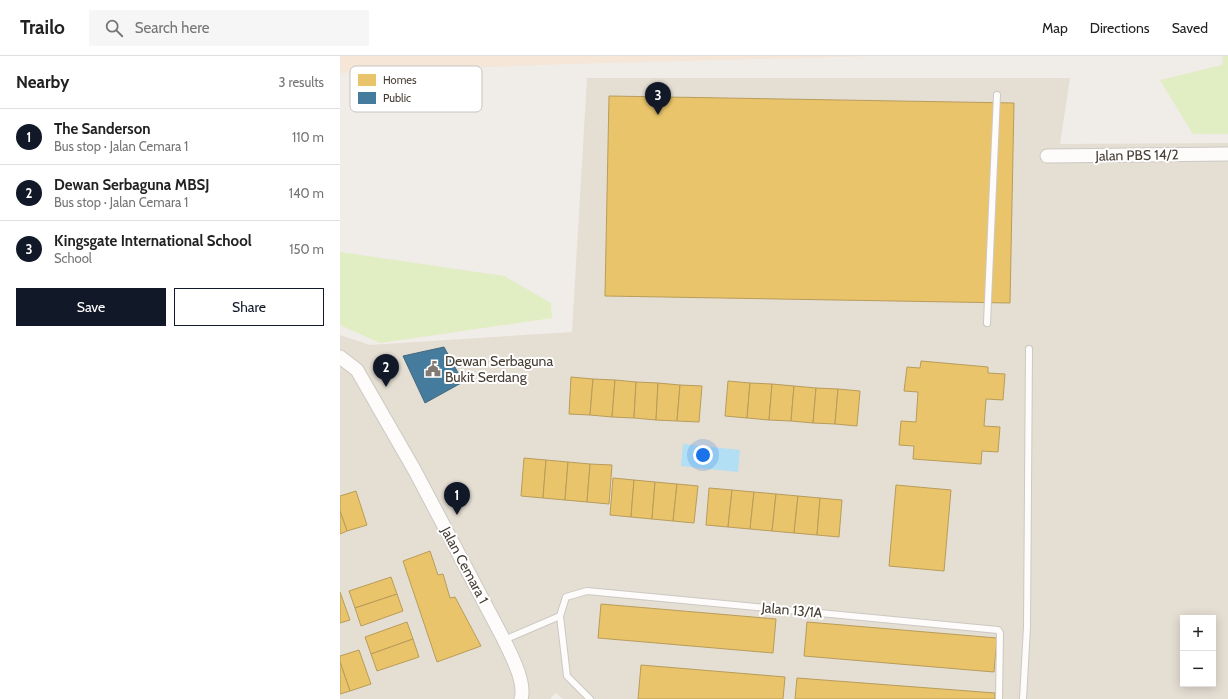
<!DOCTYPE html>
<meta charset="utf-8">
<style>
:root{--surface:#fff;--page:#f6f6f6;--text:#222;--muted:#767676;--line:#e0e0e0;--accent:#111827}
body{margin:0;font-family:Cabin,sans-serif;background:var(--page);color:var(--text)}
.controls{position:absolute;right:12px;bottom:12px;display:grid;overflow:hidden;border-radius:0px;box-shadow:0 2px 10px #0003}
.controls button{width:36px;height:36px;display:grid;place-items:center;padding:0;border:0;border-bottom:1px solid var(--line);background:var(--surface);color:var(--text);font:20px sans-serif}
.you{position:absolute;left:363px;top:399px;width:14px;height:14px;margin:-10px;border:3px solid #fff;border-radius:50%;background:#1a73e8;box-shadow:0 0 0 6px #1a73e833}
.badge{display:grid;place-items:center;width:26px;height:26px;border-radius:50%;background:var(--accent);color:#fff;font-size:13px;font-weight:700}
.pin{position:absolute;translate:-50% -33px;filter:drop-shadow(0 1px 2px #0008)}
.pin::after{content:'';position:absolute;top:21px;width:14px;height:12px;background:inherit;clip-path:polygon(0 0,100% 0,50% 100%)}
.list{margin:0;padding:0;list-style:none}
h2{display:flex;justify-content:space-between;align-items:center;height:52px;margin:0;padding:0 16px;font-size:17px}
h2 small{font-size:13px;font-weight:400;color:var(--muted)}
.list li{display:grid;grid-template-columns:26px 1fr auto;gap:12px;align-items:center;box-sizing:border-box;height:56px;padding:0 16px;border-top:1px solid var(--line)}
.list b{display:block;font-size:15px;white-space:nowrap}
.list p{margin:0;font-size:13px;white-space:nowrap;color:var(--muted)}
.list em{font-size:13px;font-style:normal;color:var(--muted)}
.actions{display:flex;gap:8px;padding:12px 16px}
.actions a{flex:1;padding:9px 0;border:1px solid var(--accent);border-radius:0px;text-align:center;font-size:14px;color:var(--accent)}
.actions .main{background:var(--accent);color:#fff}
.icon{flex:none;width:22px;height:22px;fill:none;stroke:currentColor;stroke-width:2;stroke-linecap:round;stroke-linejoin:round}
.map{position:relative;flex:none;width:888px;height:643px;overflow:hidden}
header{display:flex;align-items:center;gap:24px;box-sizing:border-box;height:56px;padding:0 20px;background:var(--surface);border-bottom:1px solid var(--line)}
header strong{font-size:19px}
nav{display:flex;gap:22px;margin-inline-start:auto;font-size:14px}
.search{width:280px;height:36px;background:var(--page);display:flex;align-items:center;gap:10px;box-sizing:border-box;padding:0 14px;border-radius:0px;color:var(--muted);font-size:15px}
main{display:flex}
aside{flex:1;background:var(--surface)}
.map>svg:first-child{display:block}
.residential{fill:#e5ded3;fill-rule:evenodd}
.commercial{fill:#f5e6d8}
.green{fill:#e1edc3}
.water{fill:#b2dff3}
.homes{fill:#e9c46a;stroke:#b89c5a}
.public{fill:#457b9d;stroke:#45687d}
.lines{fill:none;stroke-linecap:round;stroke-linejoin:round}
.lane-casing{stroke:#ccc8c3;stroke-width:8}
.street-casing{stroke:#ccc8c3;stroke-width:15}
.lane{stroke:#fdfcfb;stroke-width:6}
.street{stroke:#fdfcfb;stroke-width:13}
.labels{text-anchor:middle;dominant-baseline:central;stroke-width:4;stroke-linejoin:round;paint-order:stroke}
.street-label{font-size:14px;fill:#463d33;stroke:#fff}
.poi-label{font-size:14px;fill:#463d33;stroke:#fff;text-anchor:start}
.key{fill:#fff;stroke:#c8c5c2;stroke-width:1}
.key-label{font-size:11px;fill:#463d33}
</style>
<header>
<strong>Trailo</strong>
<div class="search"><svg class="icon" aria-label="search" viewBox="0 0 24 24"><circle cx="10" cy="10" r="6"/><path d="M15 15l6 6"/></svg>Search here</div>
<nav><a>Map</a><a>Directions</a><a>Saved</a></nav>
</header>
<main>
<aside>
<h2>Nearby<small>3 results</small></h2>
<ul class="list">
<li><span class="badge">1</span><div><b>The Sanderson</b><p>Bus stop · Jalan Cemara 1</p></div><em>110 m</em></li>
<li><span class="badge">2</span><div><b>Dewan Serbaguna MBSJ</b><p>Bus stop · Jalan Cemara 1</p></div><em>140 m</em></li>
<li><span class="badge">3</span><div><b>Kingsgate International School</b><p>School</p></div><em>150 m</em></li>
</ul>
<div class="actions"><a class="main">Save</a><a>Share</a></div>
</aside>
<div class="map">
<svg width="888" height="643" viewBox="0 0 888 643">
<rect width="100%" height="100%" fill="#f0ece7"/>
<path class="residential" d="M247,22H730L720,88L888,87V643H223L216,637L210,643H0V279L30,289L232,276ZM843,562H873V628H843Z"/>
<path class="commercial" d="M0,0H533L227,8L0,17Z"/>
<g class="green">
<path d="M883,0H888V78H853L820,24L882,9Z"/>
<path d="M0,196L164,220L211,247L212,262L40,287L0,269Z"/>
</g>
<path class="water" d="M343,388L400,394L398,416L341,410Z"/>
<g class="homes">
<path d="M269,40L674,47L670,247L265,240Z"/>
<path d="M581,305L648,311V317L665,318L663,344L646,343L644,370L660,371L658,396L642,395L641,408L573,403L574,390L559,389L561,365L576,366L578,336L564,335L567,311L580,312Z"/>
<path d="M231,321L253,323L250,359L229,358Z"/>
<path d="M253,323L275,324L272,361L250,359Z"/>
<path d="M275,324L296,326L294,362L272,361Z"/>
<path d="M388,325L410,327L407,362L385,360Z"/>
<path d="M296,326L318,327L316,364L294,362Z"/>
<path d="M318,327L340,329L337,365L316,364Z"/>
<path d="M410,327L432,328L429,364L407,362Z"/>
<path d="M432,328L454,330L451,365L429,364Z"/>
<path d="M340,329L362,330L359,366L337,365Z"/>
<path d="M454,330L476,332L473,367L451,365Z"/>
<path d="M476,332L498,333L495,368L473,367Z"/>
<path d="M498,333L520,335L517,370L495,368Z"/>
<path d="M184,402L206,404L203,442L181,440Z"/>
<path d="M206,404L228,406L225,444L203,442Z"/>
<path d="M228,406L250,408L247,446L225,444Z"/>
<path d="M250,408L272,409L269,448L247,446Z"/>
<path d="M273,422L294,424L291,461L270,459Z"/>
<path d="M294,424L315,426L312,463L291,461Z"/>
<path d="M315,426L337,428L333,465L312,463Z"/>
<path d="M337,428L358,430L354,467L333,465Z"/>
<path d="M556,429L611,434L604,515L549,510Z"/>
<path d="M369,432L392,434L388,471L366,469Z"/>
<path d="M392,434L414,436L410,473L388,471Z"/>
<path d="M16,435L27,469L7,475L0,455V440Z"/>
<path d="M414,436L436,438L432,475L410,473Z"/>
<path d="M436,438L458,440L454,477L432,475Z"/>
<path d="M458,440L480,442L477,479L454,477Z"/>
<path d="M480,442L502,444L499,481L477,479Z"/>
<path d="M0,455L7,475L0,478Z"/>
<path d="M90,495L98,519L103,518L110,542L115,541L141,590L97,606L63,505Z"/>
<path d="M51,521L57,538L15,552L9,535Z"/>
<path d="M0,536L10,564L0,567Z"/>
<path d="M57,538L63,555L21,570L15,552Z"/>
<path d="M261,548L436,563L433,597L258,582Z"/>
<path d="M67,566L73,583L31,598L25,581Z"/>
<path d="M467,566L657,582L654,616L464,600Z"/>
<path d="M73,583L79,601L37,615L31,598Z"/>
<path d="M19,594L31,628L10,635L0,606V600Z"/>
<path d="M0,606L10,635L0,638Z"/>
<path d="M301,609L445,621L443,643H298Z"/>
<path d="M457,622L655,637V643H455Z"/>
</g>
<path class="public" d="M104,291L123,326L85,347L63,300Z"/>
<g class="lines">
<defs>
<g id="lane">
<path d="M647,267L657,39"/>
<path d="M164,584L220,560"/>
<path d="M250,643L227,620L220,560L226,541L247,535L658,574L660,577L659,643"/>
<path d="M683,643L687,571L689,293"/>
</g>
<g id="street">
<path d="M707,100L888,98"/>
<path d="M0,301L17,314L75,415L164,584C171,599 186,626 181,643"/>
</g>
</defs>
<use href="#lane" class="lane-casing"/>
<use href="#street" class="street-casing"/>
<use href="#lane" class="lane"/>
<use href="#street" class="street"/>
</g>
<defs>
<symbol id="civic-bare" viewBox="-9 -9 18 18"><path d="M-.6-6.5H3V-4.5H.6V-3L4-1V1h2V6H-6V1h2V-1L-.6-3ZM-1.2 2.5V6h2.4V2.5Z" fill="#827a72" stroke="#fff" stroke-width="2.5" paint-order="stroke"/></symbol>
</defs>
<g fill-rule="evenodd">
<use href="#civic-bare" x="82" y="302" width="22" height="22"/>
</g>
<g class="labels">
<g class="street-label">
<text transform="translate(797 99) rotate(-1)">Jalan PBS 14/2</text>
<text transform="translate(125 509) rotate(62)">Jalan Cemara 1</text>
<text transform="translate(452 554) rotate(5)">Jalan 13/1A</text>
</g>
<g class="poi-label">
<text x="105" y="305">Dewan Serbaguna<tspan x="105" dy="16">Bukit Serdang</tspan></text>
</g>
</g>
<rect x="10" y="10" width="132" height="46" rx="6" class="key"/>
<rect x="18" y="18" width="18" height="12" fill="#e9c46a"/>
<rect x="18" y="36" width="18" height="12" fill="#457b9d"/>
<g class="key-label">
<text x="43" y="28">Homes</text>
<text x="43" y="46">Public</text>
</g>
</svg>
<div class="controls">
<button>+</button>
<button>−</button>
</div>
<div class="you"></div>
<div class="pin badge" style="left:117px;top:459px">1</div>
<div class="pin badge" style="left:46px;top:331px">2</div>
<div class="pin badge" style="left:318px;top:59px">3</div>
</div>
</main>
